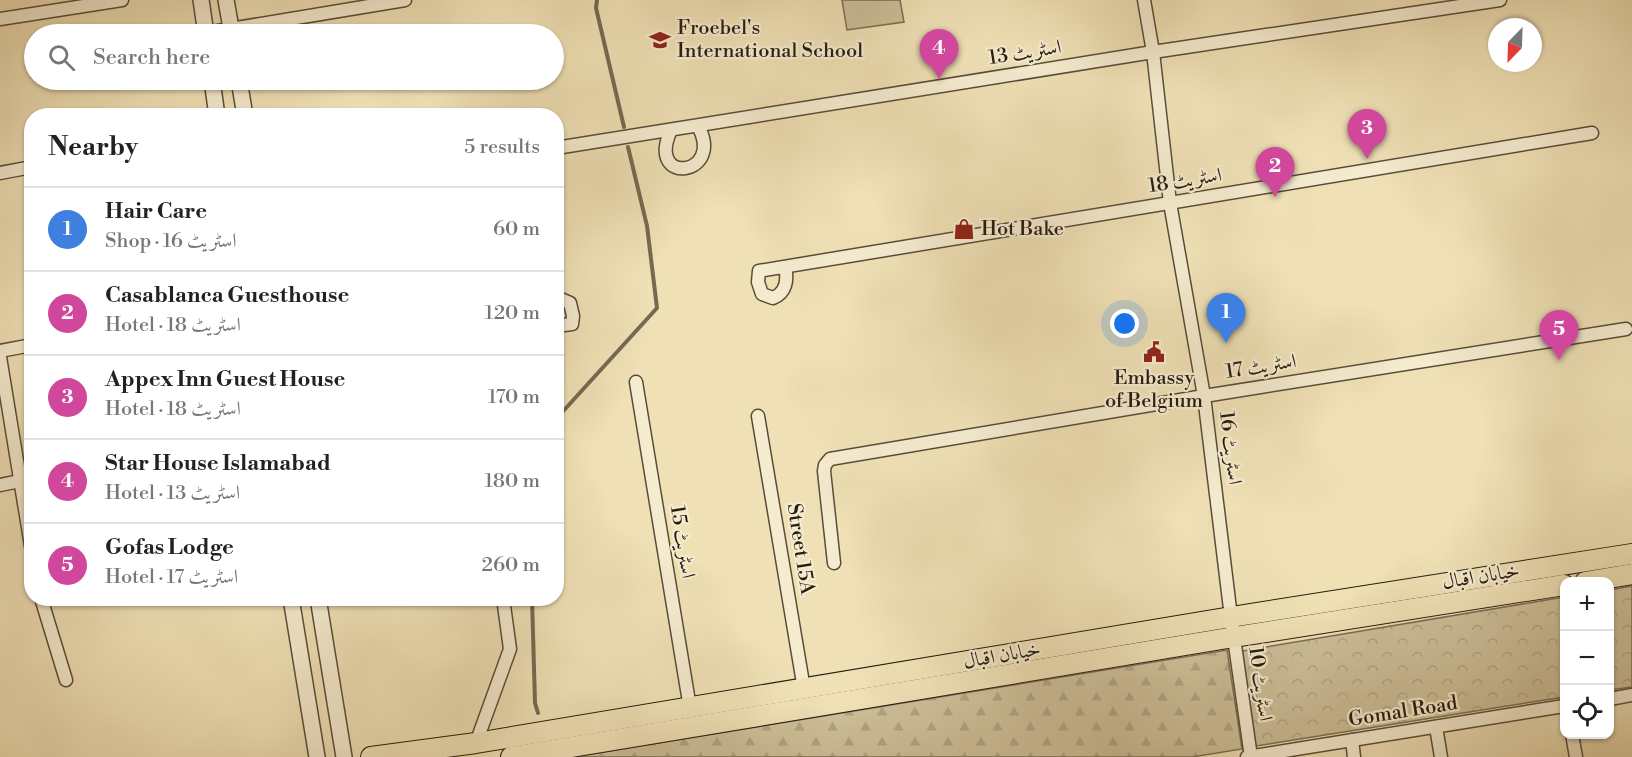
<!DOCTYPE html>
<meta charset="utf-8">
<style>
:root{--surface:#fff;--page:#f2f2f2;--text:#222;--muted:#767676;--line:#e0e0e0;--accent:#7c3aed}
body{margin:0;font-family:"Libre Bodoni",Amiri,serif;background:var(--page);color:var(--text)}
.controls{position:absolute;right:18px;bottom:18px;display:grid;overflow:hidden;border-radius:12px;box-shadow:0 2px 4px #0004}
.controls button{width:54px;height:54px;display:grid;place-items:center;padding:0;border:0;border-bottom:2px solid var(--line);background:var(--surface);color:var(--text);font:30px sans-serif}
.compass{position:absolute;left:1488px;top:18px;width:54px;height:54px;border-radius:50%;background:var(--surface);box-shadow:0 2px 4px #0004;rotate:203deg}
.you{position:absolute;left:1125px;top:324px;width:21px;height:21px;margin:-15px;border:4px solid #fff;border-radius:50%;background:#1a73e8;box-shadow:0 0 0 9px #1a73e833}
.badge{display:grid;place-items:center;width:39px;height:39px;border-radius:50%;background:var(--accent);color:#fff;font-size:20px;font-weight:700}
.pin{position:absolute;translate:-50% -50px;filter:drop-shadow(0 2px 3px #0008)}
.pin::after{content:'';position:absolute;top:32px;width:21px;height:18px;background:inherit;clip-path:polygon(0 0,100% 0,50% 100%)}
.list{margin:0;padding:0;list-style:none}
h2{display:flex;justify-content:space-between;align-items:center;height:78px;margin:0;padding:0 24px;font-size:26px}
h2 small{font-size:20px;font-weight:400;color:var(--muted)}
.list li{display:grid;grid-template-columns:39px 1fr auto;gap:18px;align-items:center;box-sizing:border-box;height:84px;padding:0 24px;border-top:2px solid var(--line)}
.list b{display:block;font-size:22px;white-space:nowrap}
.list p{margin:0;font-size:20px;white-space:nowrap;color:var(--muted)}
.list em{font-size:20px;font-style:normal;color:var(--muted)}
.icon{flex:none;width:33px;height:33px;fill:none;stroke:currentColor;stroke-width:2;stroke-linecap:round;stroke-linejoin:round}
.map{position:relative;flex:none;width:1632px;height:757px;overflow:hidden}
.search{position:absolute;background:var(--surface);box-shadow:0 2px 4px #0004;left:24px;top:24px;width:540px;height:66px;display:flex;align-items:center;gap:15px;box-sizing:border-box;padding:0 21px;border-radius:33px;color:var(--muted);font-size:22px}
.panel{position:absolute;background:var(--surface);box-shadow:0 2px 4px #0004;left:24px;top:108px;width:540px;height:498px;border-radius:24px}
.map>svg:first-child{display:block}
.green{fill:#cdbf99;stroke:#7a6e54;stroke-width:1.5}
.forest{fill:url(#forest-firs);stroke:#7a6e54;stroke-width:1.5}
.park{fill:url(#park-crowns);stroke:#7a6e54;stroke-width:1.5}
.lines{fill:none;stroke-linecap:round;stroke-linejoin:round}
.stream{stroke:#766951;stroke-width:4}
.minor-casing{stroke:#584d38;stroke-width:15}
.tertiary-casing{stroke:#584d38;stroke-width:18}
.primary-casing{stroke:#261c0f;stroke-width:22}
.minor{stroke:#f5ebcf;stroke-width:12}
.tertiary{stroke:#f5ebcf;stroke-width:15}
.primary{stroke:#efe0b5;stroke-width:20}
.labels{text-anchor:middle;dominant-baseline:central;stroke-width:4.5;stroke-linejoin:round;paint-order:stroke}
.poi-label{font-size:20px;fill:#261c0f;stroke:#f5ebcf;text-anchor:start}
.street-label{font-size:20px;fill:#261c0f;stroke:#f5ebcf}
</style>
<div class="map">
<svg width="1632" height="757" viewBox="0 0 1632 757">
<defs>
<pattern id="forest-firs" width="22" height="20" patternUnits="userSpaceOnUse" patternTransform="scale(1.5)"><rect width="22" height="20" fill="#cdbf99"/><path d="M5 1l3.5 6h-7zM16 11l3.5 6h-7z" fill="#b0a483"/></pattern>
<pattern id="park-crowns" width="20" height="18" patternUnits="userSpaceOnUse" patternTransform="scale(1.5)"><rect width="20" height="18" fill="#cdbf99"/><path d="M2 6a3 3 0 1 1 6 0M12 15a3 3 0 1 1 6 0" fill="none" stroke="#b0a483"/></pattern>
</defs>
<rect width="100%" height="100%" fill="#efe0b5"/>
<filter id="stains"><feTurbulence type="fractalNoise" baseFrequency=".00333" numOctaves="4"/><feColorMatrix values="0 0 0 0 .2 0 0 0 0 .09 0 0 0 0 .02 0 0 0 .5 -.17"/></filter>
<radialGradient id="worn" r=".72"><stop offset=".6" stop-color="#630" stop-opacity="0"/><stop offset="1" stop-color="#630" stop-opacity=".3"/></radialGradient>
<path class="green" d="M842,0H900L904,22L847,30Z"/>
<path class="forest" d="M1227,650L1242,749L1192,757H573Z"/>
<g class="park">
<path d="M1632,586V687L1610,690V590Z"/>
<path d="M1564,597V697L1256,746L1242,651Z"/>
</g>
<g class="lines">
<g class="stream">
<path d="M597,0L596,8L624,127"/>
<path d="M556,419L657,308L647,226L628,147"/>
<path d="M532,598L535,703L538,713"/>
</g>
<defs>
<g id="minor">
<path d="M1144,0L1153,52L1170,203L1204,396L1231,617L1251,757"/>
<path d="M0,19L122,0"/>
<path d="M206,33L405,0"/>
<path d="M671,130C645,187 726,176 698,126"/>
<path d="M556,148L1153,52L1500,0"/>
<path d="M0,173L32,167"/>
<path d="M785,267C788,280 786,293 773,298L762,294L758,282L759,271L1592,133"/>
<path d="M556,297L570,303L573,316L572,324L556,326"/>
<path d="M0,351L32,345"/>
<path d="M0,357L32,552"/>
<path d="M636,382L690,708"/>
<path d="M758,416L804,689"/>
<path d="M0,485L20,481"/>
<path d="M834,563L824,471L825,465L830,459L1204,396L1626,329"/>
<path d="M41,598L66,680"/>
<path d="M1610,699L1632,695"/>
<path d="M1436,727L1441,757"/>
<path d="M1572,734L1576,757"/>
<path d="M1352,740L1354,757"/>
<path d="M476,743L510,649L503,598"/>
<path d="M1247,757L1564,706"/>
</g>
<g id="tertiary">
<path d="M201,0L206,34"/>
<path d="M226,0L232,34"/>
<path d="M212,80L217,116"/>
<path d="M239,80L245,116"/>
<path d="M291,598L317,757"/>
<path d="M318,598L344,757"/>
</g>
<g id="primary">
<path d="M1585,582L1632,574"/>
<path d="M371,757L476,743L1231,617L1632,554"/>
<path d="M511,757L1234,637L1564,585"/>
</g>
</defs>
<use href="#minor" class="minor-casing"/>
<use href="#tertiary" class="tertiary-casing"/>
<use href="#primary" class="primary-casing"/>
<use href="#minor" class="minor"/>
<use href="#tertiary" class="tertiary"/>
<use href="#primary" class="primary"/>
</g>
<defs>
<symbol id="school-bare" viewBox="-9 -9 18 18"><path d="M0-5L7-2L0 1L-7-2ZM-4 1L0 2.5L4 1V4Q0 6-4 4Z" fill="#8f2418" stroke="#f5ebcf" stroke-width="2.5" paint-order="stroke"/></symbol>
<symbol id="shop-bare" viewBox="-9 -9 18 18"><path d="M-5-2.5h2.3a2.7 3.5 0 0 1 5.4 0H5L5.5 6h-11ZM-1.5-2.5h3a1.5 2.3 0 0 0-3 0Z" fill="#8f2418" stroke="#f5ebcf" stroke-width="2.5" paint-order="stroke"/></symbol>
<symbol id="civic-bare" viewBox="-9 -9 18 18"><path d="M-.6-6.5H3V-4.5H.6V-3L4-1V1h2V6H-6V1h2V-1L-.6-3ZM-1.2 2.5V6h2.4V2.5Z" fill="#8f2418" stroke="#f5ebcf" stroke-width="2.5" paint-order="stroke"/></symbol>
</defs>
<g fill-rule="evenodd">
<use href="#school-bare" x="645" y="25" width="30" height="30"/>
<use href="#shop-bare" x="949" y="214" width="30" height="30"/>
<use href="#civic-bare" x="1139" y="337" width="30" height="30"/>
</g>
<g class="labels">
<g class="poi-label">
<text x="677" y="28">Froebel's<tspan x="677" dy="23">International School</tspan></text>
<text x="981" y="229">Hot Bake</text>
<text x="1154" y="378" text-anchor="middle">Embassy<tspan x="1154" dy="23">of Belgium</tspan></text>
</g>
<g class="street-label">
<text transform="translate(1025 53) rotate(-9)">اسٹریٹ 13</text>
<text transform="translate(1185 181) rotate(-9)">اسٹریٹ 18</text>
<text transform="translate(1261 367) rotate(-9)">اسٹریٹ 17</text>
<text transform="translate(1230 448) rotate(83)">اسٹریٹ 16</text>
<text transform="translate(682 542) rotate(81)">اسٹریٹ 15</text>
<text transform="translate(800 549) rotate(81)">Street 15A</text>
<text transform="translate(1481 577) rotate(-9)">خیابان اقبال</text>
<text transform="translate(1002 656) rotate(-10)">خیابان اقبال</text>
<text transform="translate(1260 684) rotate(82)">اسٹریٹ 10</text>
<text transform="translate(1403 712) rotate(-9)">Gomal Road</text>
</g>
</g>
<rect width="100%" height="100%" filter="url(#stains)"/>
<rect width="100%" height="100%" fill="url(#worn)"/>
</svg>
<div class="controls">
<button>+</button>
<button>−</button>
<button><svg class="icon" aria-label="locate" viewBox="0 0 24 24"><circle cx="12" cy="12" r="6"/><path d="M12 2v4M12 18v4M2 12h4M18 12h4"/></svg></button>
</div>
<svg class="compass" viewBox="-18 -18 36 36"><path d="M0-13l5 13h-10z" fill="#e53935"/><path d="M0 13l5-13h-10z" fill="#767676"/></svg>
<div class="you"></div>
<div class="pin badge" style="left:1226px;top:343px;background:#3f7fe0">1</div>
<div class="pin badge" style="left:1275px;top:197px;background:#d1479c">2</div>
<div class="pin badge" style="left:1367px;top:159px;background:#d1479c">3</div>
<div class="pin badge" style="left:939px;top:79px;background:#d1479c">4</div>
<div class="pin badge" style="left:1559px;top:360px;background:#d1479c">5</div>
<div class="search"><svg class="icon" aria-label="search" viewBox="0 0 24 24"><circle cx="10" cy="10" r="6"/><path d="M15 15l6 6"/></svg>Search here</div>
<section class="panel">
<h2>Nearby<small>5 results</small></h2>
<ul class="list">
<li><span class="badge" style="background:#3f7fe0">1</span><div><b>Hair Care</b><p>Shop · اسٹریٹ 16</p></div><em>60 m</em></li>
<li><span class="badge" style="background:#d1479c">2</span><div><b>Casablanca Guesthouse</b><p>Hotel · اسٹریٹ 18</p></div><em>120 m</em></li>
<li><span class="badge" style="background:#d1479c">3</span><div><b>Appex Inn Guest House</b><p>Hotel · اسٹریٹ 18</p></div><em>170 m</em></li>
<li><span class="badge" style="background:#d1479c">4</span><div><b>Star House Islamabad</b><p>Hotel · اسٹریٹ 13</p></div><em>180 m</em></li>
<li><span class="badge" style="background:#d1479c">5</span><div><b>Gofas Lodge</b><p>Hotel · اسٹریٹ 17</p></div><em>260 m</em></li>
</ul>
</section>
</div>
